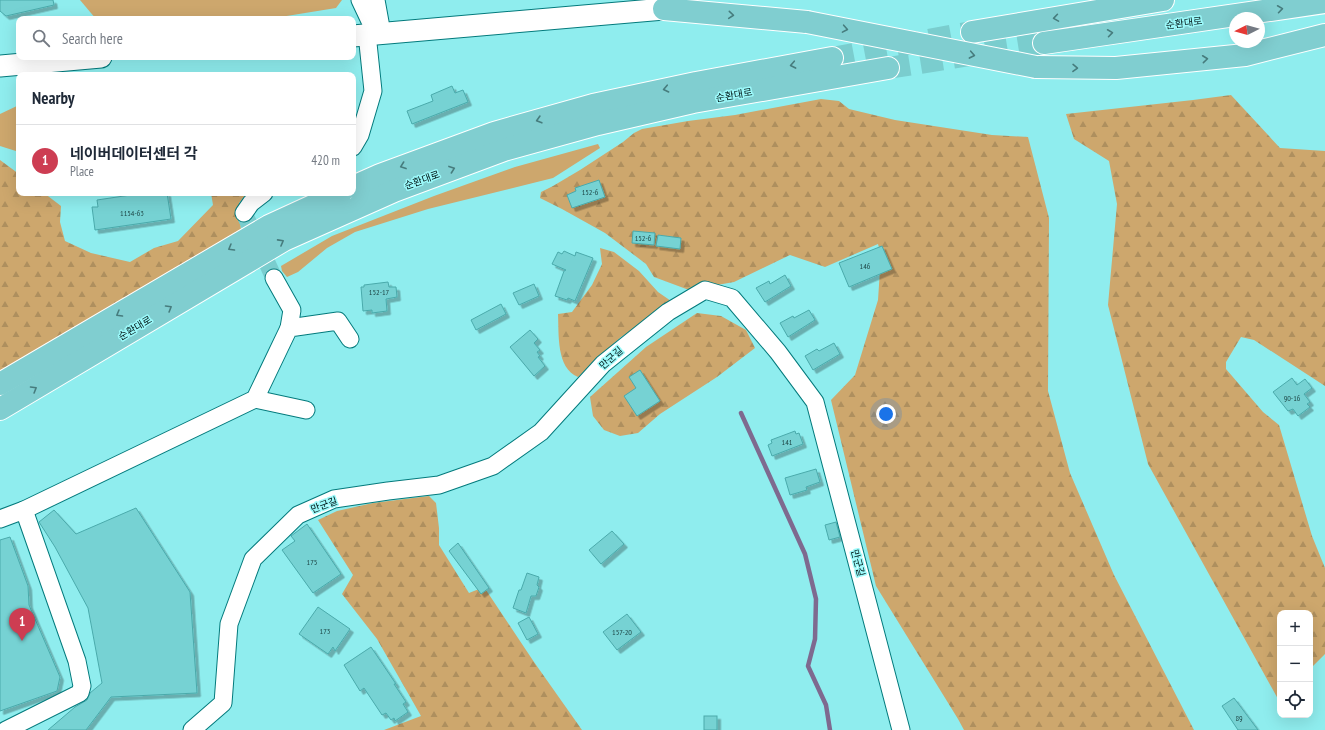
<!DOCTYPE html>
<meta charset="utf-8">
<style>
:root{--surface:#fff;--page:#f2f2f3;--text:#1f2937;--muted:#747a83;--line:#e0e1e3;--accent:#cd3d52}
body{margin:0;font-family:"PT Sans Narrow","Noto Sans KR",sans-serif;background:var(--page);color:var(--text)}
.controls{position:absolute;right:12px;bottom:12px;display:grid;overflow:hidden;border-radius:8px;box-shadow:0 4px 16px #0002}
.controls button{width:36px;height:36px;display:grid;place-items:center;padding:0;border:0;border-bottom:1px solid var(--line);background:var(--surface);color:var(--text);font:20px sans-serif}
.compass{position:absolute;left:1229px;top:12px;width:36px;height:36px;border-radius:50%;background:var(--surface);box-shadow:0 4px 16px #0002;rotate:264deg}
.you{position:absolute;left:886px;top:414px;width:14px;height:14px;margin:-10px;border:3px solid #fff;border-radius:50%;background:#1a73e8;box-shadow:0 0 0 6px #1a73e833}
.badge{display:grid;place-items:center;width:26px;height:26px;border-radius:50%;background:var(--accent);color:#fff;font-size:13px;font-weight:700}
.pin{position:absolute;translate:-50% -33px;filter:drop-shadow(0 1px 2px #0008)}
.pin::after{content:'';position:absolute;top:21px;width:14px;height:12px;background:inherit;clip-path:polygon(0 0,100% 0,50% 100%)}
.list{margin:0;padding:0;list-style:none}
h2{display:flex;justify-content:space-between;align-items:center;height:52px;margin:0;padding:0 16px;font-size:17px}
h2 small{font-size:13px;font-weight:400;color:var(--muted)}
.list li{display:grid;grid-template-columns:26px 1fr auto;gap:12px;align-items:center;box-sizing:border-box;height:72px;padding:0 16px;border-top:1px solid var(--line)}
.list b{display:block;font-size:15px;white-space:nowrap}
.list p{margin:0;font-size:13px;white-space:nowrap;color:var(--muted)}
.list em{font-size:13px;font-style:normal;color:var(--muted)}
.icon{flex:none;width:22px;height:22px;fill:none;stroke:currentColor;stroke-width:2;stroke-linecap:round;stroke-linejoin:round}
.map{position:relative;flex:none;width:1325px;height:730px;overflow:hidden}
.search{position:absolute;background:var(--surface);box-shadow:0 4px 16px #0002;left:16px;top:16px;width:340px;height:44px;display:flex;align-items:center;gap:10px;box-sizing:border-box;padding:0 14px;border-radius:8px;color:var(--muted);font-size:15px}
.panel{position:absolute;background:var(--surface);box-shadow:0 4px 16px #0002;left:16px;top:72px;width:340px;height:124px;border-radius:8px}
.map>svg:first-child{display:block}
.green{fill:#cda76d}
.forest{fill:url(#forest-firs)}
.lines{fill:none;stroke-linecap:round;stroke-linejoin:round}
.stream{stroke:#7e6a8f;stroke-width:4.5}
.building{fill:#76d2d3;stroke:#4aaaab;filter:url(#shadow)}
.minor-tunnel{stroke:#7acdce;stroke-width:17;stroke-dasharray:17 8;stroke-linecap:butt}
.trunk-tunnel{stroke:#7acdce;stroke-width:22;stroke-dasharray:22 11;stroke-linecap:butt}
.minor-casing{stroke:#037a7c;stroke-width:19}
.tertiary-casing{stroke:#037a7c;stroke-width:23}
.trunk-casing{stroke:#fff;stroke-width:24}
.minor{stroke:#fff;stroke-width:17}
.tertiary{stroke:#fff;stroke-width:21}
.trunk{stroke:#80ced0;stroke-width:22}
.trunk-bridge-casing{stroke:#fff;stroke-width:24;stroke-linecap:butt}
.trunk-bridge{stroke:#80ced0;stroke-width:22}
.oneway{stroke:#467c7d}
.labels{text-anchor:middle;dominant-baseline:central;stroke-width:3;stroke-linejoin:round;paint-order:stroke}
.number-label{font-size:8px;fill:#1e4646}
.street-label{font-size:10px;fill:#001717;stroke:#9cfafb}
</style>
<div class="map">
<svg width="1325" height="730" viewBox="0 0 1325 730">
<defs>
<pattern id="forest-firs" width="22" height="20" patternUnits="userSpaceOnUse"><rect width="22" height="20" fill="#cda76d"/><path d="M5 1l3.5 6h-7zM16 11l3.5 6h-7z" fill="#ae8f5e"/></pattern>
<filter id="shadow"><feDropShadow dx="3.5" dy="3.5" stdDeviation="0" flood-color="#0004"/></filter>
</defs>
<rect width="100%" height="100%" fill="#8fedee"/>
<g class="green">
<path d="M80,0H342L336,8L268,19H96Z"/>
<path d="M19,105V152L0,146V114Z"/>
<path d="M598,144L600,148L553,178L428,209L355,232L327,248L298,272L287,277L282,271L281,266L332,236L434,196L515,167Z"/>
</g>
<g class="forest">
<path d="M1231,95L1280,148L1325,151V386L1254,340L1241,337L1226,362V369L1263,412L1279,425L1312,536L1325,568V654L1310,669V613H1280V692L1278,699L1148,464L1108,305L1117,204L1109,161L1074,139L1066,114L1193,100Z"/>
<path d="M821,99L839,101L849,109L895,120L992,135L1028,137L1049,218L1048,391L1070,473L1114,575L1194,730H964L958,719L876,586L831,400L855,375L878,300L881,255L878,244L825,267L790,255L734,282L689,290L654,277L646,264L605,233L562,209L540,198L541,192L553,186L580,170L623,142L634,133L642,129L688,121L735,115Z"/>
<path d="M0,160L19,174V193H44L61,206L60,222L65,241L91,253L130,262L154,248L178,241L213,205L211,193H247L239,203L241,231L0,372Z"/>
<path d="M600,248L614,252L639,271L658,292L671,301L660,313L621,337L578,377C556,368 559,334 558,314L572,312L592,285L602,264Z"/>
<path d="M697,313L721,316L746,330L755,348L717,377L660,414L638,433L620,436L604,430L593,416L590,397L646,347Z"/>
<path d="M429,496L436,503L439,528V545L469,593L484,587L534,662L582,730H384L421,716L377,639L342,594L353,575L318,520L337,511L373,503Z"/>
</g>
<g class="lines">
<path class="stream" d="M741,413L805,554L816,599L815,639L808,666L826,705L830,730"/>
</g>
<g class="building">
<path d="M0,0H53L54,5L6,16L0,11Z"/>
<path d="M452,86L455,93L463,90L468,102L412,124L407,111L433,101L431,95Z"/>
<path d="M599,180L605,197L572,208L567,195L576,191L575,188Z"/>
<path d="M144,193H167L171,219L95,230L92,207H98L97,200Z"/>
<path d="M633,231L655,233L654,245L632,243Z"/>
<path d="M658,235L681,238L680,249L656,246Z"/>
<path d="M882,246L892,269L849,287L839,263Z"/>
<path d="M564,251L575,256L576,252L593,258L575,301L568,298L567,300L555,296L564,271L566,270L552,264L558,252L562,254Z"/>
<path d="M785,275L791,286L765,302L756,288L769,281L770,284Z"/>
<path d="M388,282L389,287H396L397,297L386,299L387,311L372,313V310L363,311L361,287H364V285Z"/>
<path d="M534,284L539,296L519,305L513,293Z"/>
<path d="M501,304L506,314L476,330L471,320Z"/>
<path d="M809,310L815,320L788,337L780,323L793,316L794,318Z"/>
<path d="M530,330L538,339L534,343L540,350L537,352L540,356L538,357L545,366L534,376L510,347Z"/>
<path d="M834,343L840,354L813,370L805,356L817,349L819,351Z"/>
<path d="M640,370L660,401L637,416L624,396L636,388L629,377Z"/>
<path d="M1292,378L1297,385L1305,379L1312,388L1304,394L1310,402L1307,404L1310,407L1298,416L1293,409L1288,411L1273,392Z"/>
<path d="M795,431L796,434L799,433L803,444L772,456L768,445L772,443L771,440Z"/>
<path d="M816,469L820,482L806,487L807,490L790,495L785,478Z"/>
<path d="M136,508L190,592L197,693L111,697L86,730H48L75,707L87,700L90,693L102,683L88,608L55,547L39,522L54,510L76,534Z"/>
<path d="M836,522L840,537L829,540L825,525Z"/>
<path d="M307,524L341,574L313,593L282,550L295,541L291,536Z"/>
<path d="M612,531L624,544L601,564L589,550Z"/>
<path d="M10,537L28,586L29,605L60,677L57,691L0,711V540Z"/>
<path d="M458,543L489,588L481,594L449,551Z"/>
<path d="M527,573L539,577L537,585L539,587L536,596H531L526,613L513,608L519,590H521Z"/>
<path d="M318,607L350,629L335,651L333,647L328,654L299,634Z"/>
<path d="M627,614L641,632L617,650L603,632Z"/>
<path d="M529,617L538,634L527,640L518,623Z"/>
<path d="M371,647L396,684H394L406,702L403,704L408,712L395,721L394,718L391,720L386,713L382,715L364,688L360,691L344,665Z"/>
<path d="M1234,698L1258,730H1238L1222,706Z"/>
<rect x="704" y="716" width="13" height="14"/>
</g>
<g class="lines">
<path class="minor-tunnel" d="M244,213L274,278"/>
<g class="trunk-tunnel">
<path d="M832,58L972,32"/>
<path d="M888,68L1044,43"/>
</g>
<defs>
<g id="minor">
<path d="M360,0L376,34"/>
<path d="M376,0L382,33"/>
<path d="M353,147L360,135L373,91L367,34"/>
<path d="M244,213L251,203L264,193"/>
<path d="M274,278L292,310L289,328"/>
<path d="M255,399L306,410"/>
<path d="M24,510L255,399L289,328L338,321L350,339"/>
<path d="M0,519L24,510L77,661L82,686L80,693L6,730"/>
<path d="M192,730L223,703L229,624L253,559L298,515L334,499L388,491L439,485L493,466L541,432L603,364L668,312L705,290L732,298L778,352L815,402L901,730"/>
</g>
<g id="tertiary">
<path d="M353,36L664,9"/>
<path d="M0,66L101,57"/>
</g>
<g id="trunk">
<path d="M664,9L807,22"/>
<path d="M972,32L1163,0"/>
<path d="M1044,43L1325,2"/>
<path d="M1036,67L1116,68L1245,55L1325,35"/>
<path d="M353,187L380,175L494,133L593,105L696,83L832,58"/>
<path d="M0,384L269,226L341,193"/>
<path d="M0,409L284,240L394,191L504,150L598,124L693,102L888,68"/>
</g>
</defs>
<use href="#minor" class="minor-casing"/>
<use href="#tertiary" class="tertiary-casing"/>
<use href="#trunk" class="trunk-casing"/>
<use href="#minor" class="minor"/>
<use href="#tertiary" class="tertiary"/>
<use href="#trunk" class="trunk"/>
<defs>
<path id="trunk-bridge" d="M807,22L1036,67"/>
</defs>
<use href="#trunk-bridge" class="trunk-bridge-casing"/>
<use href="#trunk-bridge" class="trunk-bridge"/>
</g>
<defs><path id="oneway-chevron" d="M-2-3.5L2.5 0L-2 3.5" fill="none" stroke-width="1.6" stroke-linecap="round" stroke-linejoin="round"/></defs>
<g class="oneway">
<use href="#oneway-chevron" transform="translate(1280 9) rotate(-8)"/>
<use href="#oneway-chevron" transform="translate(731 15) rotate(5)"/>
<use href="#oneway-chevron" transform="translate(1056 18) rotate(171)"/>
<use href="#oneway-chevron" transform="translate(845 29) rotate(10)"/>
<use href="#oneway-chevron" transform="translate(1110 33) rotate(-8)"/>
<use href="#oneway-chevron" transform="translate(972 55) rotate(11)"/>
<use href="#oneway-chevron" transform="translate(1205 59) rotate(-6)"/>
<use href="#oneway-chevron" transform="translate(793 65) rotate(169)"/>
<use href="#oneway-chevron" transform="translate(1075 68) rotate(1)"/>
<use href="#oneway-chevron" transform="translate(666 89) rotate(168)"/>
<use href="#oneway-chevron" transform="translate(539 120) rotate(164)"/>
<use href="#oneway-chevron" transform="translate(403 166) rotate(160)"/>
<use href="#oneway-chevron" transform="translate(452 169) rotate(-20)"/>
<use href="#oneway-chevron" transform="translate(281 242) rotate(-29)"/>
<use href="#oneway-chevron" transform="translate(231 248) rotate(150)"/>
<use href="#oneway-chevron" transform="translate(169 308) rotate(-31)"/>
<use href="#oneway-chevron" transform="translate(119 314) rotate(150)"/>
<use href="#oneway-chevron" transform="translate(34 389) rotate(-31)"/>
</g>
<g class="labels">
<g class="number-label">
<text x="590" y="192">152-6</text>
<text x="132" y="213">1154-63</text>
<text x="643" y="238">152-6</text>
<text x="865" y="266">146</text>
<text x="379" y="292">152-17</text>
<text x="1292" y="398">90-16</text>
<text x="787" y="442">141</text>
<text x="312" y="562">175</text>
<text x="325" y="631">173</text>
<text x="622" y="632">157-20</text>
<text x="1239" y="718">89</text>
</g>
<g class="street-label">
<text transform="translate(1184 23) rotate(-8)">순환대로</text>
<text transform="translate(734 95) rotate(-10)">순환대로</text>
<text transform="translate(422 180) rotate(-20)">순환대로</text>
<text transform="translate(135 328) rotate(-31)">순환대로</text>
<text transform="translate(611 358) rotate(-41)">만군길</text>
<text transform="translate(324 505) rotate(-20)">만군길</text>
<text transform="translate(858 563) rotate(75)">만군길</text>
</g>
</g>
</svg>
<div class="controls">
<button>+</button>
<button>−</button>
<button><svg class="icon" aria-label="locate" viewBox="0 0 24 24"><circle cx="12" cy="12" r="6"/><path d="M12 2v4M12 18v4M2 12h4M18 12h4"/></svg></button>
</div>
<svg class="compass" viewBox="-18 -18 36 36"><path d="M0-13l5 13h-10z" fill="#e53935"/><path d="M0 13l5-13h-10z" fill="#747a83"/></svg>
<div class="you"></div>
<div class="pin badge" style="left:22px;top:641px">1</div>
<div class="search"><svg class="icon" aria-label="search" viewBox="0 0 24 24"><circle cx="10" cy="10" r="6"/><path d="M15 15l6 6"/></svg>Search here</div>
<section class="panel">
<h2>Nearby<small></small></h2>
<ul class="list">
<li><span class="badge">1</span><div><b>네이버데이터센터 각</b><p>Place</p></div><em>420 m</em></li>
</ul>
</section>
</div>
